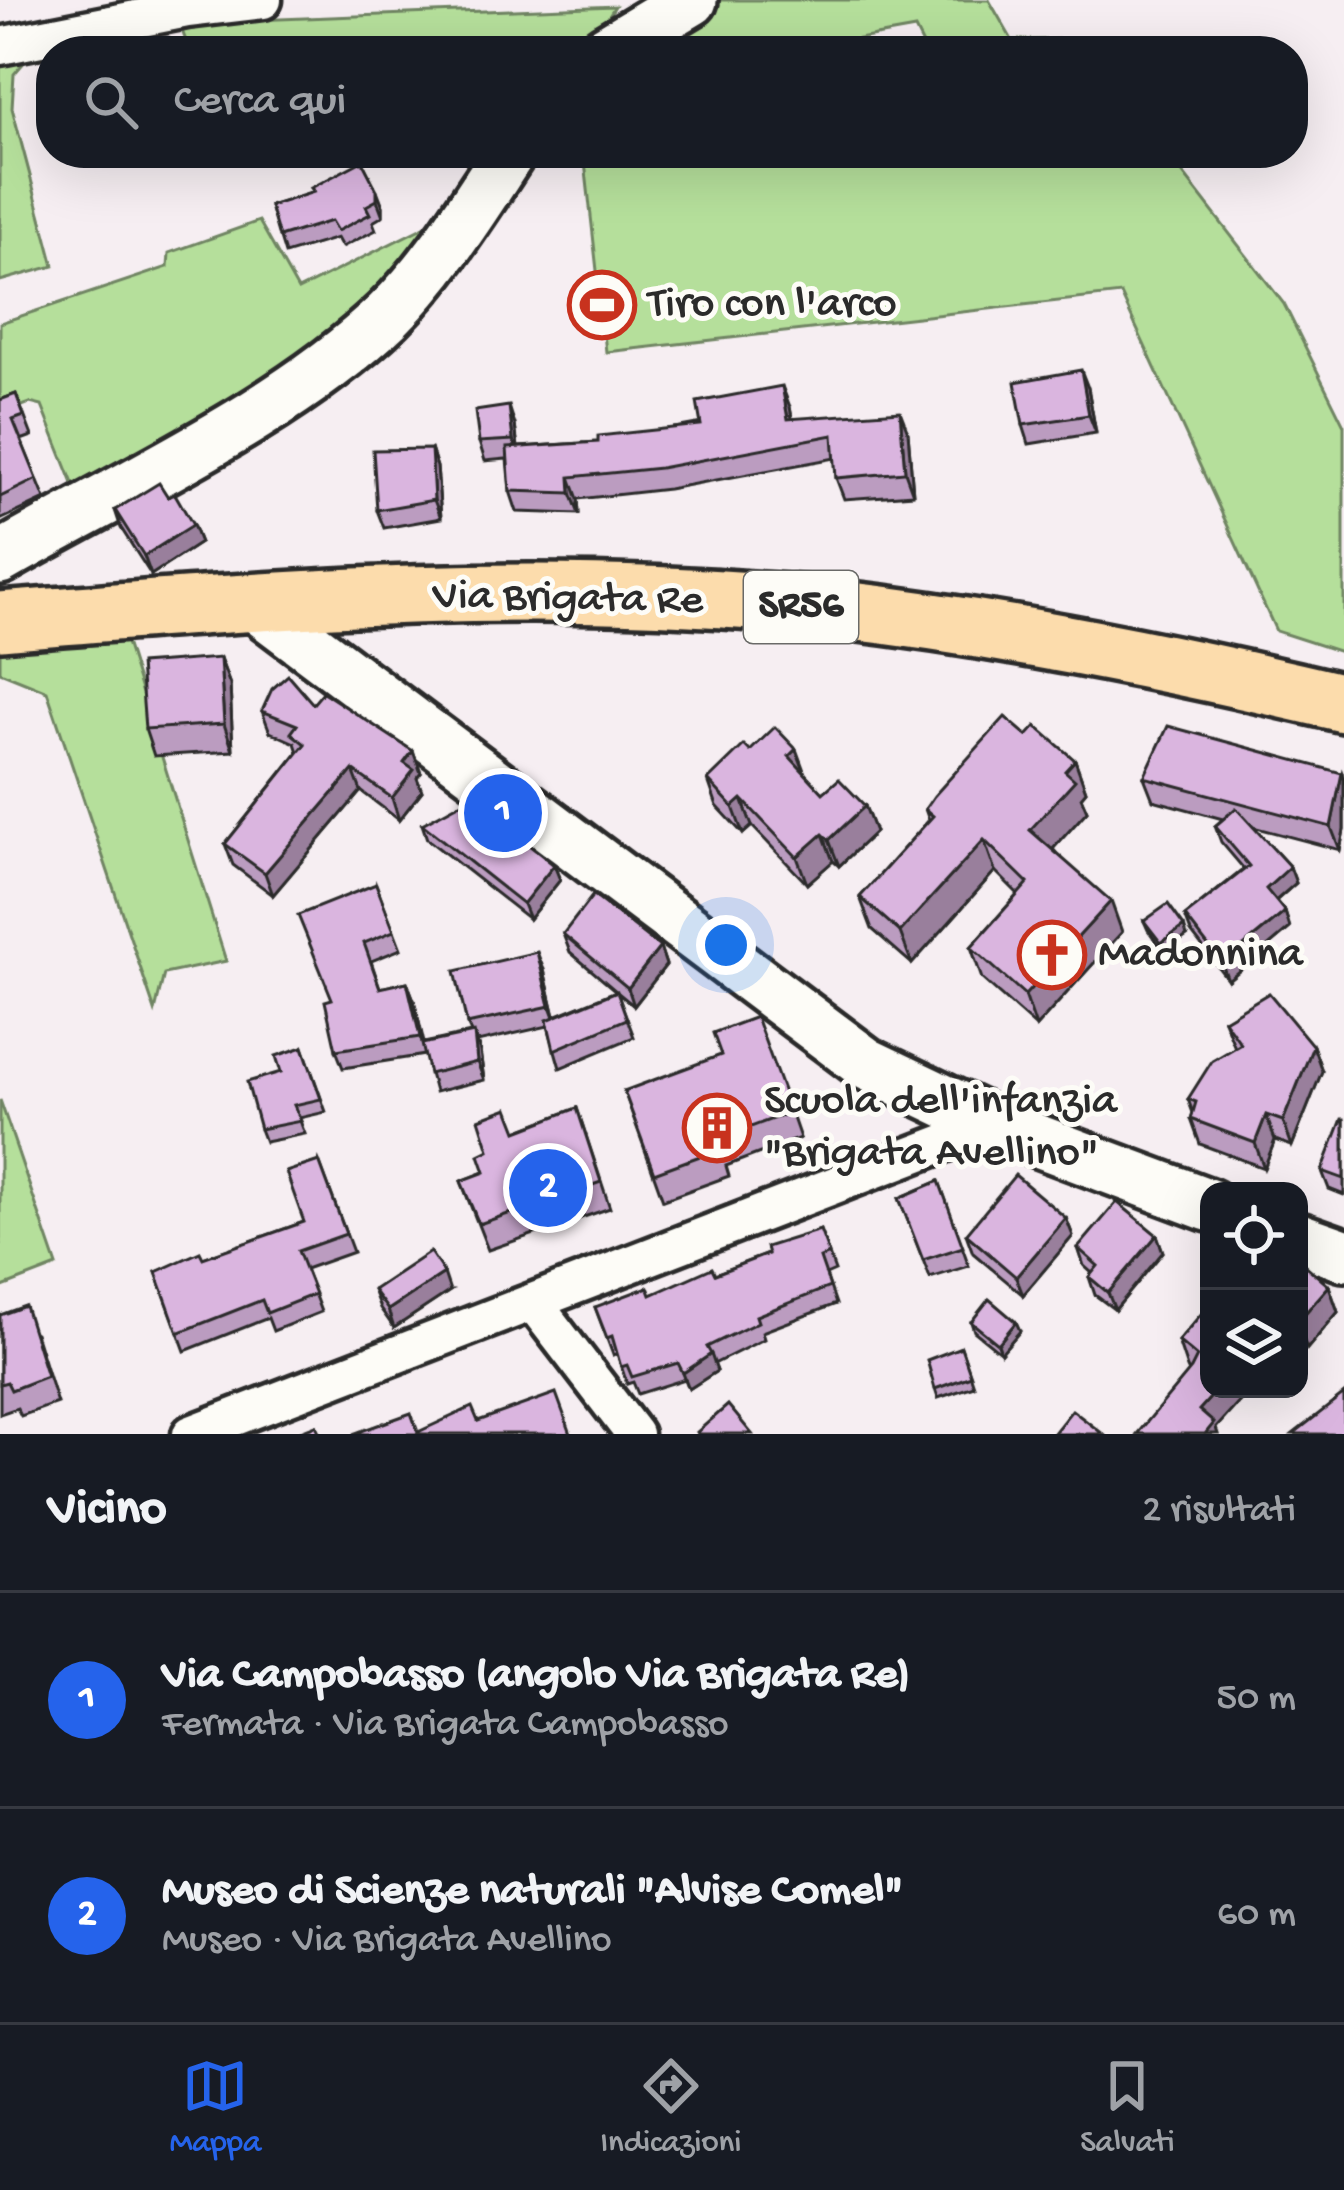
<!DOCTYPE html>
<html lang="it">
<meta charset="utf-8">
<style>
:root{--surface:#171b24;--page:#242831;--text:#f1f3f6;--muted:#9ea1a6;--line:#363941;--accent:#2563eb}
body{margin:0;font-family:"Gochi Hand",sans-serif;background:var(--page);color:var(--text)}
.controls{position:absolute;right:36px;bottom:36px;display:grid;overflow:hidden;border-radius:24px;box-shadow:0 12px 48px #0002}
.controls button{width:108px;height:108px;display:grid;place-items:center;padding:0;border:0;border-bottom:3px solid var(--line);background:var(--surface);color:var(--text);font:60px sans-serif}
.you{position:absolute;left:726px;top:945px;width:42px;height:42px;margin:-30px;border:9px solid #fff;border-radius:50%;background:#1a73e8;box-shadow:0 0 0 18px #1a73e833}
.badge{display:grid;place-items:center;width:78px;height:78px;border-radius:50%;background:var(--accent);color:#fff;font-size:39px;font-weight:700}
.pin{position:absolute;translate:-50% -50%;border:6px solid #fff;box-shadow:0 3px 12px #0006}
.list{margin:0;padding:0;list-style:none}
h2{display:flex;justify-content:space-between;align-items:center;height:156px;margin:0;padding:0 48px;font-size:51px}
h2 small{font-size:39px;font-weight:400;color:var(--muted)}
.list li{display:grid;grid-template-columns:78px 1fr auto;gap:36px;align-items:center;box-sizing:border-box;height:216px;padding:0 48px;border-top:3px solid var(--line)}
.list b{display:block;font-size:45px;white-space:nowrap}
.list p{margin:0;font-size:39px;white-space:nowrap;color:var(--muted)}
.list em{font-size:39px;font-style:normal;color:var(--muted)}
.icon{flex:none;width:66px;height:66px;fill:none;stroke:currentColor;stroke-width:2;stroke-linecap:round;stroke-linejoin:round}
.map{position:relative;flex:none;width:1344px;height:1434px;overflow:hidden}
.search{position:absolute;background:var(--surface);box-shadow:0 12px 48px #0002;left:36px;right:36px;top:36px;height:132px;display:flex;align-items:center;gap:30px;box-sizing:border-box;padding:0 42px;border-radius:48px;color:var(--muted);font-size:45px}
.sheet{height:588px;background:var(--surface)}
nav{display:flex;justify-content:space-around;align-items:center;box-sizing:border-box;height:168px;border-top:3px solid var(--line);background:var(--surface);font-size:33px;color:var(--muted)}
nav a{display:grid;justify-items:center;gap:6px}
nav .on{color:var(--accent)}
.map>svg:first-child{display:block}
.green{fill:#b5df9b;stroke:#708563;stroke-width:3}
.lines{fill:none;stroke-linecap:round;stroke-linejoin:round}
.street-casing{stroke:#2b2b2b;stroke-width:45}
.secondary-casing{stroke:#2b2b2b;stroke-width:60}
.primary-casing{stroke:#2b2b2b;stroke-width:66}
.street{stroke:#fdfcf7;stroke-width:36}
.secondary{stroke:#fdfcf7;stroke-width:51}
.primary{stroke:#fcdcac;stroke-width:57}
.wall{fill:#bb9cc0;stroke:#2b2b2b;stroke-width:3}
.shaded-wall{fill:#997f9c;stroke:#2b2b2b;stroke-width:3}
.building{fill:#dab5df;stroke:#2b2b2b;stroke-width:3}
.labels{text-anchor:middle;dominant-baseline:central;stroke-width:10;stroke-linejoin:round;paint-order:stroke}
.shield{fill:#fdfcf7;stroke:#6a6a68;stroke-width:3}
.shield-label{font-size:42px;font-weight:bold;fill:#2b2b2b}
.poi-label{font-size:45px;fill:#2b2b2b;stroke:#fdfcf7;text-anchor:start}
.street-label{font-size:45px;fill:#2b2b2b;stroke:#fdfcf7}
</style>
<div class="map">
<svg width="1344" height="1434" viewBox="0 0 1344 1434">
<rect width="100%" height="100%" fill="#f6eef2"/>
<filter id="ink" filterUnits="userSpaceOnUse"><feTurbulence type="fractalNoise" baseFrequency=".00833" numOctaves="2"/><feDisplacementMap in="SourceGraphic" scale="24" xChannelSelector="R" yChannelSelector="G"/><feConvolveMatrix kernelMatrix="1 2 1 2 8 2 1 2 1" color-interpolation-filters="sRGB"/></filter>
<g filter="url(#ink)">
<g class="green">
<path d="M718,0H989L1012,40L1077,39L1087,51H926L915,29L792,51H661L675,46Z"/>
<path d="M615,6L605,21L558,51H190L179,23Z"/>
<path d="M27,59L14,74L12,108L54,266L0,281V64Z"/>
<path d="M584,153H1167L1284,304L1344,425V653L1276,631L1121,294L606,352Z"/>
<path d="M452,213L382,299L295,371L78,496L42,406L30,403L0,414V323L168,267L169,253L259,221L298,290Z"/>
<path d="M123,633L226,961L164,974L155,1011L47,691L0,672V642Z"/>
<path d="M0,1100L57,1266L0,1288Z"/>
</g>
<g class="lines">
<defs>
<g id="street">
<path d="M0,46L187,9L263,0"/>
<path d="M535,1305L634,1434"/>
<path d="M191,1434L993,1124"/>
</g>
<g id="secondary">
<path d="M606,51L691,0"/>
<path d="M0,558C125,486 285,414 388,315C436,268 472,209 509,153"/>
<path d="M250,601L865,1063L993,1124L1209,1205"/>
<path d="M1299,1239L1344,1255"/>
</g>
<path id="primary" d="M0,621C276,599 559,577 835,609C1007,629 1176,663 1344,703"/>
</defs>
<use href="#street" class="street-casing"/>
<use href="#secondary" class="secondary-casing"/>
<use href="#primary" class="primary-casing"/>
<use href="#street" class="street"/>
<use href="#secondary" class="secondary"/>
<use href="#primary" class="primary"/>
</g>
<g class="wall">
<path d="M362,161L383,206V216L373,222L376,230L342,247L337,238L285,254L270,206L313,193Z"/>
<path d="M1088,388L1096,433L1029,444L1023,425Z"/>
<path d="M16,394L32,436L21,440L45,499L0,520V400Z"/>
<path d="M790,407L792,419L908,432L913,494L844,499L836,478L835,458L668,489L578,499L579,514L517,512L510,491L507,459L485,461L479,442L515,425L518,447L598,442Z"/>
<path d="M431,449L437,467L441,518L384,528L377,510Z"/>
<path d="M168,497L193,525L200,543L151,575L121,528L115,510Z"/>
<path d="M220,658L230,685L233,751L154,756L145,729Z"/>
<path d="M313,704L421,773L417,778L422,791L399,820L361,791L273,895L233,865L225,844L298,752L295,743L270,732L262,711Z"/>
<path d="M1027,736L1075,760L1086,791L1081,797L1087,811L1053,849L1122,932L1036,1027L982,979L971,947L1018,894L995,871L912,964L872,929L860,897L929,820L925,809Z"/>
<path d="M750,751L805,774L823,793L865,806L875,832L839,866L833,861L807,884L752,826L743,834L717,806L708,780Z"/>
<path d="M1342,773L1344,779V830L1340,850L1253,827L1290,867L1296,883L1276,901L1285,912L1290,928L1228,980L1191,932L1185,916L1244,869L1221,842L1215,826L1223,819L1153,800L1144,777Z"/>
<path d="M422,824L554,865L560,880L529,919L427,839Z"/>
<path d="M376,884L401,949L371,961L380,988L407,982L414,1000L424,1043L471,1033L467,1024L544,970L555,1016L616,991L570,952L563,934L660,947L666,965L634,1006L617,992L634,1037L560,1068L548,1026L477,1042L480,1051L484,1080L435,1092L425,1055L343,1068L336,1050Z"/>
<path d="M1144,921L1187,936L1164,952L1148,930Z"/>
<path d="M1224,1020L1313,1046L1322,1071L1292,1146L1275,1140L1264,1168L1200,1144L1191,1119L1193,1113L1188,1099L1235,1048Z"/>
<path d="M303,1047L326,1112L299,1118L305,1134L265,1142L260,1129L281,1072Z"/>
<path d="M624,1091L791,1112L800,1138L726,1166L729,1176L663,1200Z"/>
<path d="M577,1108L610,1208L488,1250L461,1181L485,1172L489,1150L517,1131Z"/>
<path d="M1344,1119V1195L1329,1189L1322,1171Z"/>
<path d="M319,1161L353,1252L305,1269L321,1312L273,1331L268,1318L185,1351L156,1272L203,1258L304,1222Z"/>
<path d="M939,1181L969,1266L930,1278L899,1198Z"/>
<path d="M1066,1218L1073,1236L1023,1295L973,1253L966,1234Z"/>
<path d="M820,1230L835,1271L826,1275L836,1304L762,1332L764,1339L714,1364L717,1371L689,1389L685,1379L638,1394L633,1382L627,1384L617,1353L613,1355L595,1307L651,1295L715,1274L768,1254Z"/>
<path d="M1157,1235L1163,1252L1115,1310L1095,1295L1089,1277L1092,1273L1084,1266L1078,1248Z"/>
<path d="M1299,1260L1329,1286L1338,1312L1307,1349L1299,1343Z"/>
<path d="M373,1290L450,1291L394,1328L380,1308Z"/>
<path d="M1209,1305L1216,1428L1187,1368L1178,1341Z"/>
<path d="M0,1315L35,1333L57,1403L21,1416L17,1408L0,1414Z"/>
<path d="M971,1322H1016L1020,1331L1001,1353L974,1331Z"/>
<path d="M961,1347L974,1386L938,1398L935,1389Z"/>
</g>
<g class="shaded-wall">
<path d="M377,190L383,206V216L377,200Z"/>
<path d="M1081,370L1088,388L1096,433L1089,415Z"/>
<path d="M782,386L790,407L796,440L788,419Z"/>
<path d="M509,406L515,425L519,458L513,440Z"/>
<path d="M900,411L908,432L913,494L905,472Z"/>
<path d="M431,449L437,467L441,518L434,500Z"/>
<path d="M570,477L578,499L579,514L571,493Z"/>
<path d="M193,525L200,543L151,575L144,556Z"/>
<path d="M220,658L230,685L233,751L224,724Z"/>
<path d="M796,749L806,776L789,756Z"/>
<path d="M413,751L421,773L417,778L422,791L399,820L392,798L404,763Z"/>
<path d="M1075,760L1086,791L1081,797L1087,811L1042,861L1030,830L1065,771Z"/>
<path d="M353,770L361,791L273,895L265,873Z"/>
<path d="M1342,773L1344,779V830L1340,850L1331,827Z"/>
<path d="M742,799L752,826L743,834L733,807Z"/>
<path d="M865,806L875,832L839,866L829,840Z"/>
<path d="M823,834L833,861L807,884L797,857Z"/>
<path d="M984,840L995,871L912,964L900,932Z"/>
<path d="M554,865L560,880L529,919L523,904Z"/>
<path d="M1290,867L1296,883L1272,904L1266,889Z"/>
<path d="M1111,901L1122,932L1036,1027L1025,995Z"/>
<path d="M1285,912L1290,928L1228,980L1222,964Z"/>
<path d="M1184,926L1187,936L1164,952L1161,943Z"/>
<path d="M660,947L666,965L634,1006L628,988Z"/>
<path d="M537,952L544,970L557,1025L550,1006Z"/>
<path d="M407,982L414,1000L426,1055L420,1037Z"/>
<path d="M474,1033L480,1051L484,1080L477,1062Z"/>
<path d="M1313,1046L1322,1071L1292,1146L1283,1121Z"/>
<path d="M1266,1115L1275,1140L1264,1168L1255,1143Z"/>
<path d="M1066,1218L1073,1236L1023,1295L1016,1277Z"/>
<path d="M1157,1235L1163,1252L1115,1310L1108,1293Z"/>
<path d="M444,1273L450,1291L394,1328L388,1310Z"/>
<path d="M1329,1286L1338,1312L1307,1349L1299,1327V1320Z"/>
<path d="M1016,1322L1020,1331L1001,1353L998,1344Z"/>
<path d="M711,1354L717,1371L689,1389L683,1373Z"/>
<path d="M1218,1389H1251L1216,1428L1218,1434H1205L1199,1410Z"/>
</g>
<g class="building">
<path d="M362,161L377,190V200L366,206L370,214L337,231L331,221L279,237L270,206L314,192L311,188Z"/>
<path d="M1081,370L1089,415L1023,425L1015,382Z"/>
<path d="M782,386L788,419L900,411L905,472L836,478L833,435L660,468L570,477L571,493L510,491L507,448L598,442V436L701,425L697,402Z"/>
<path d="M16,394L24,416L13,420L37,479L0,497V400Z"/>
<path d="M509,406L513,440L479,442L475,411Z"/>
<path d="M431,449L434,500L377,510L373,450Z"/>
<path d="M159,483L168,497L175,494L193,525L144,556L115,510Z"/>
<path d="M220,658L224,724L145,729L140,664Z"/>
<path d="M288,675L313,704L323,692L413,751L404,763L414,770L392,798L353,770L265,873L225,844L305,744L291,733L297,725L262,711L272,689Z"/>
<path d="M1005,717L1027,736L1036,726L1075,760L1065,771L1075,780L1030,830L1111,901L1025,995L971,947L1028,883L984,840L900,932L860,897L933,816L925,809L934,796Z"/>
<path d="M1168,726L1342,773L1331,827L1144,777Z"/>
<path d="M775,727L796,749L789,756L823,793L839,779L865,806L829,840L823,834L797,857L742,799L733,807L708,780L744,745L750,751Z"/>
<path d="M470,798L554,865L523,904L422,824Z"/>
<path d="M1236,808L1290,867L1266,889L1285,912L1222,964L1185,916L1249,866L1215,826Z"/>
<path d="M376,884L394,931L364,943L380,988L407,982L420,1037L336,1050L325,1001L332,999L298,915Z"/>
<path d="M593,895L660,947L628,988L563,934Z"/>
<path d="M1168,904L1184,926L1161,943L1144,921Z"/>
<path d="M537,952L550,1006L467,1024L455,971Z"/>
<path d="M617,991L627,1019L554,1050L547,1020Z"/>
<path d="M1269,993L1313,1046L1283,1121L1266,1115L1255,1143L1191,1119L1196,1102L1188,1099L1212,1061L1241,1044L1224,1020Z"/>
<path d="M756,1017L791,1112L716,1140L719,1149L654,1173L624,1091L721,1055L713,1033Z"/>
<path d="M474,1033L477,1062L429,1074L422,1044Z"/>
<path d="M303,1047L321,1099L294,1105L301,1121L260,1129L247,1082L281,1072L276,1056Z"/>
<path d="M508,1108L517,1131L577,1108L601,1182L479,1224L461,1181L485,1172L479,1155L489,1150L479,1119Z"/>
<path d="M1342,1119H1344V1179L1322,1171Z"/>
<path d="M319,1161L346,1234L298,1251L315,1294L267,1313L262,1300L178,1333L156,1272L200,1252L203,1258L304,1222L286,1172Z"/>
<path d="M1015,1175L1066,1218L1016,1277L966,1234Z"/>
<path d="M939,1181L963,1247L923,1260L899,1198Z"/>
<path d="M1117,1202L1157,1235L1108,1293L1089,1277L1098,1266L1078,1248Z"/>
<path d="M820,1230L829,1254L820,1258L830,1287L756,1316L758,1322L707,1347L711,1354L683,1373L678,1363L632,1377L627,1365L621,1367L612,1336L607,1338L595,1307L648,1287L651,1295L712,1268L715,1274L768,1254L766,1247Z"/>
<path d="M430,1252L444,1273L388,1310L373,1290Z"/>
<path d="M1299,1260L1329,1286L1299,1320Z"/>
<path d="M989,1299L1016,1322L998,1344L971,1322Z"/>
<path d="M1209,1305V1389H1218L1199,1410L1214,1423L1205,1434H1137L1191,1369L1197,1357L1178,1341Z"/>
<path d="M25,1306L47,1376L11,1390L7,1382L0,1384V1315Z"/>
<path d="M961,1347L971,1376L935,1389L927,1360Z"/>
<path d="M556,1393L571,1434H353L411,1413L418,1432L472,1407L478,1421Z"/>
<path d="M1344,1394V1434H1293Z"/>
<path d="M728,1405L752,1434H698L697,1432Z"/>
<path d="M1072,1410L1103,1434H1053Z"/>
<path d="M316,1425L320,1434H293Z"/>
</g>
</g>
<defs>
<symbol id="stadium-ring" viewBox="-11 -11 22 22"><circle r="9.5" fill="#fdfcf7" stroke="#c8321e" stroke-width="1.5"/><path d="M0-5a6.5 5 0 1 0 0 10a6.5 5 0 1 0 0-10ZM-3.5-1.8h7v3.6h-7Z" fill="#c8321e"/></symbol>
<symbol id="church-ring" viewBox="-11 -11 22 22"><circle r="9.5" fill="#fdfcf7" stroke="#c8321e" stroke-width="1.5"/><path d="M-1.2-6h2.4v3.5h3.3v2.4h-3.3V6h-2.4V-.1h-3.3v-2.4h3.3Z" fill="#c8321e"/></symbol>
<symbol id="building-ring" viewBox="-11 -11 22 22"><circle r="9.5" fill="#fdfcf7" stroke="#c8321e" stroke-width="1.5"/><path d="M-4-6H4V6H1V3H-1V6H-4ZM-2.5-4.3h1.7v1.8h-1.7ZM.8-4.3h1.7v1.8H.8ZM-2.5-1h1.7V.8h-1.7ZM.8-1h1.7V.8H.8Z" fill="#c8321e"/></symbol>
</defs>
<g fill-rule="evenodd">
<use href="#stadium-ring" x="564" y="267" width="76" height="76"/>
<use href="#church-ring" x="1014" y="917" width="76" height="76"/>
<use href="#building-ring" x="679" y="1090" width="76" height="76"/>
</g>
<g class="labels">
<rect class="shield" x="744" y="571" width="114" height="72" rx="9"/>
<g class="shield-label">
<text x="801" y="607">SR56</text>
</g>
<g class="poi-label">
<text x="648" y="305">Tiro con l'arco</text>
<text x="1098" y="955">Madonnina</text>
<text x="764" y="1102">Scuola dell'infanzia<tspan x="764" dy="52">"Brigata Avellino"</tspan></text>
</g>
<g class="street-label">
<text transform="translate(568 600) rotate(1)">Via Brigata Re</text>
</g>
</g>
</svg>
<div class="controls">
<button><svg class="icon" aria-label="locate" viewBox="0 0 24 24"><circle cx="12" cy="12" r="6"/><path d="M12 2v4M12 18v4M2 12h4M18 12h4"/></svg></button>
<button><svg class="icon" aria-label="layers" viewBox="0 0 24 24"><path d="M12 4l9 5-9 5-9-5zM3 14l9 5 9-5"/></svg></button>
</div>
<div class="you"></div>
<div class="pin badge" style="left:503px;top:813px">1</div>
<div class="pin badge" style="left:548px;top:1188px">2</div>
<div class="search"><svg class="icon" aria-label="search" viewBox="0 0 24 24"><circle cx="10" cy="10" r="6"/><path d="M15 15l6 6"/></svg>Cerca qui</div>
</div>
<section class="sheet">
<h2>Vicino<small>2 risultati</small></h2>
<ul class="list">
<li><span class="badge">1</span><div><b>Via Campobasso (angolo Via Brigata Re)</b><p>Fermata · Via Brigata Campobasso</p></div><em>50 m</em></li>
<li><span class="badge">2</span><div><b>Museo di Scienze naturali &quot;Alvise Comel&quot;</b><p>Museo · Via Brigata Avellino</p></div><em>60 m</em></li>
</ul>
</section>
<nav>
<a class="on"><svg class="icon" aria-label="map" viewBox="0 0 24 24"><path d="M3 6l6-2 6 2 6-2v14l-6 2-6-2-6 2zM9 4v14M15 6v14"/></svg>Mappa</a>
<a><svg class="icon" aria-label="directions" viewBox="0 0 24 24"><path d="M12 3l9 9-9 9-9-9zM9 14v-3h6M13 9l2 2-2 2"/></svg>Indicazioni</a>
<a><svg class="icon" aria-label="saved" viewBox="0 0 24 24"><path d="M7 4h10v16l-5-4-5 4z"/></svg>Salvati</a>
</nav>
